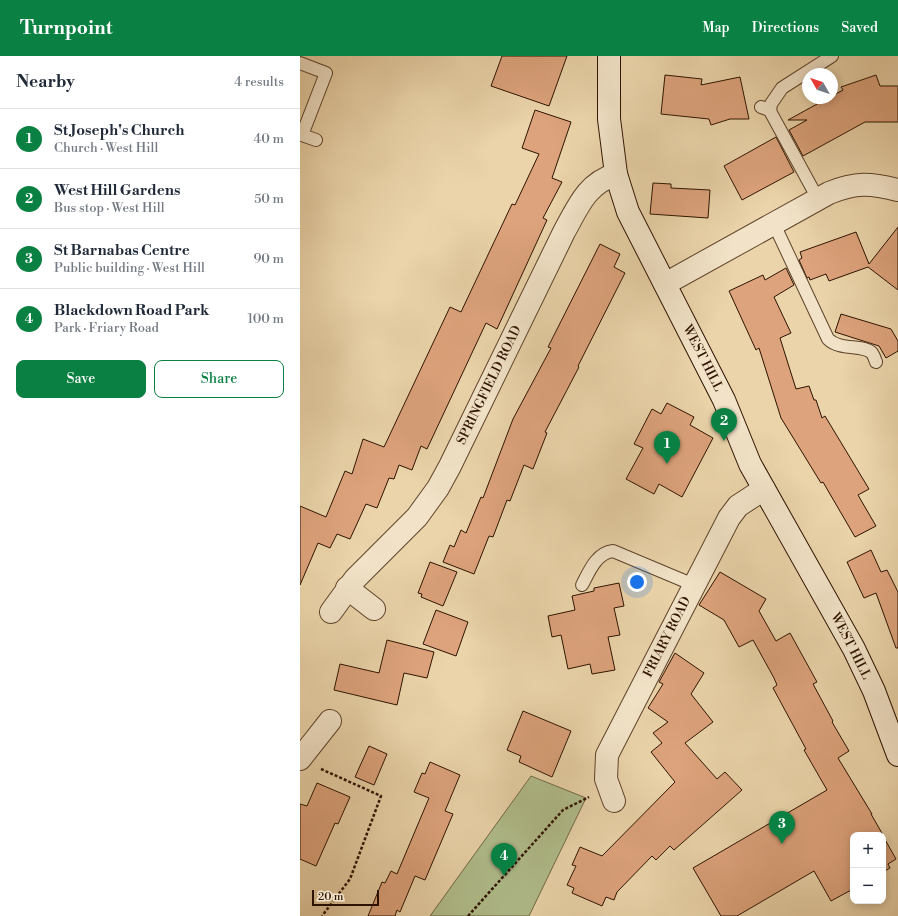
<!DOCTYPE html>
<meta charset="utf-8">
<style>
:root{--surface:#fff;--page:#f2f2f3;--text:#1f2937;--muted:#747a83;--line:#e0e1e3;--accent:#0b8043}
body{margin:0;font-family:"Libre Bodoni",serif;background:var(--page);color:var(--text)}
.controls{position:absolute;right:12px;bottom:12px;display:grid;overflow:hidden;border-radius:8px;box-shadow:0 2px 10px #0003}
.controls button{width:36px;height:36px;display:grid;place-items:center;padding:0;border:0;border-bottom:1px solid var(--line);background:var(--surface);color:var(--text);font:20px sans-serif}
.compass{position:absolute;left:502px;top:12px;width:36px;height:36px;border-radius:50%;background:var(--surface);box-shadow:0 2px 10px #0003;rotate:310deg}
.scale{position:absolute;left:12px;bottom:10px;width:67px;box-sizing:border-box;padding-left:4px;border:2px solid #2e1300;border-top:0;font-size:11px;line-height:14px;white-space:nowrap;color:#2e1300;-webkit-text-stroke:3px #f2e3c8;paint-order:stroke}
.you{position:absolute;left:337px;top:526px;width:14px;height:14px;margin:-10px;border:3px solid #fff;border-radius:50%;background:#1a73e8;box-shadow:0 0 0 6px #1a73e833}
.badge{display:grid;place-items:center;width:26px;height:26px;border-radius:50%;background:var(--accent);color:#fff;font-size:13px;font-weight:700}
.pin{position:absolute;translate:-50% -33px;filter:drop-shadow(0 1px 2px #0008)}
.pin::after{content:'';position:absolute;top:21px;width:14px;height:12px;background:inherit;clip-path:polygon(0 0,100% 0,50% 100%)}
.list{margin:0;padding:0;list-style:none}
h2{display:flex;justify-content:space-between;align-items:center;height:52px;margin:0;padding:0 16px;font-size:17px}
h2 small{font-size:13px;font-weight:400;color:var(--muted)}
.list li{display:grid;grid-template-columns:26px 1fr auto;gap:12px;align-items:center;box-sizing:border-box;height:60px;padding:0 16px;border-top:1px solid var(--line)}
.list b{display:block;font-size:15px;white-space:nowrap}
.list p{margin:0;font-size:13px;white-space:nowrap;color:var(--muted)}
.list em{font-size:13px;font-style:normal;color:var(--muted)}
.actions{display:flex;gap:8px;padding:12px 16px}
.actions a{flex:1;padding:9px 0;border:1px solid var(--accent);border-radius:8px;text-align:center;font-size:14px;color:var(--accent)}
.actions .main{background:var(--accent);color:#fff}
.map{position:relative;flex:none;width:598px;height:860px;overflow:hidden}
header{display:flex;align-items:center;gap:24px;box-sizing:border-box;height:56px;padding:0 20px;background:var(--accent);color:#fff}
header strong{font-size:19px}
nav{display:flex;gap:22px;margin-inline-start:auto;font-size:14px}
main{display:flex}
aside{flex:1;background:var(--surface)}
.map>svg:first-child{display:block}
.green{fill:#b1be8d;stroke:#706846}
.building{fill:#dda37c;stroke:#2e1300}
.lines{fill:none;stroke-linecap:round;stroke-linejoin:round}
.lane-casing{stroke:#5d432a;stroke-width:14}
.street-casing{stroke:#5d432a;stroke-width:24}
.secondary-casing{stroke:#2e1300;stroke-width:24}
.path{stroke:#2e1300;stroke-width:2.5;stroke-dasharray:3 2;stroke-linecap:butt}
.lane{stroke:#f2e3c8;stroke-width:12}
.street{stroke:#f2e3c8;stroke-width:22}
.secondary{stroke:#f2e3c8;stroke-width:22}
.labels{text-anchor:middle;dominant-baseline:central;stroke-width:3.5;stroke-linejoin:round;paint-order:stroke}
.street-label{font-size:13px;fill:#2e1300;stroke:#f2e3c8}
</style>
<header>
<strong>Turnpoint</strong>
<nav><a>Map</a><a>Directions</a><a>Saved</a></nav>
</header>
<main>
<aside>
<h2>Nearby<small>4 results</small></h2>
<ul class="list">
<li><span class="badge">1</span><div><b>St Joseph's Church</b><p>Church · West Hill</p></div><em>40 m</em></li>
<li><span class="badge">2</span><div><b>West Hill Gardens</b><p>Bus stop · West Hill</p></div><em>50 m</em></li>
<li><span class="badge">3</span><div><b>St Barnabas Centre</b><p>Public building · West Hill</p></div><em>90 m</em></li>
<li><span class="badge">4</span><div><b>Blackdown Road Park</b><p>Park · Friary Road</p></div><em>100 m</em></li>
</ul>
<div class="actions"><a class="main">Save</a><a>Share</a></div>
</aside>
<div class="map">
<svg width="598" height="860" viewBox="0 0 598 860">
<rect width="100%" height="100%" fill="#ebd4aa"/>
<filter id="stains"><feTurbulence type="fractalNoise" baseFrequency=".005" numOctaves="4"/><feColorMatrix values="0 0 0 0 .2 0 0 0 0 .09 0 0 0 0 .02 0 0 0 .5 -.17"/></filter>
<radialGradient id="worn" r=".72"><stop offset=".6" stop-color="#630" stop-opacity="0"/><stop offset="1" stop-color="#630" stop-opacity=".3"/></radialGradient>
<path class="green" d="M231,720L286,742L229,860H130Z"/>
<g class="building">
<path d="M202,0H267L249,50L191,30Z"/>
<path d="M365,19L402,23L401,29L440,21L449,63H430L411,69L409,63L361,58Z"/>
<path d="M576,19L580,30H598V66H565L503,100L489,74L507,64H488L528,42H532V40L543,34L541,31Z"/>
<path d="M235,54L271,66L252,122L262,126L243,162L247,164L197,273L186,267L127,393L121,390L112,414L99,409L94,423L89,422L77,452L66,448L50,483L37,478L30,492L18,487L0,529V450L26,461L45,415L52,418L63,383L84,391L150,251L161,256L212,148L215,149L239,98L222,92Z"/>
<path d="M476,81L494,116L442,144L424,110Z"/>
<path d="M353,127L371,128V132L410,134L408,162L350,158Z"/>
<path d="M598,171V234L568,211L529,225L526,218L510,224L509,221L507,222L499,204L502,202L500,196L556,176L569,208Z"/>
<path d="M300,188L320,198L314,211L325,217L278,310L279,311L245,376L247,377L233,413L224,409L210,445L207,444L193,481L189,480L174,518L143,506L150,489L154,491L161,474L166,477L181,441L183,442L213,363L251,292L248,291Z"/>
<path d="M486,212L494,229L474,241L491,277L480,282L496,333L509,330L514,344H516L522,362L525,360L569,433L558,439L576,470L555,481L523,426L521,427L481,362L459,292L456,294L429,235L463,219L465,224Z"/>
<path d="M541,258L591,273L598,285V295L586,302L579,290L535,276Z"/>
<path d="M367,347L394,361L390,369L413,382L382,441L359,428L354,438L326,423L343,392L334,388L352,353L361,358Z"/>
<path d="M571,494L581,516L587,514L598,536V592H596L576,537L564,542L547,506Z"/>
<path d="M130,506L157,516L143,550L121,541L122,538L118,537Z"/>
<path d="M420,516L466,543L459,555L476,585L490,577L517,626L513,628L533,665L532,666L549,695L538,702L572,758H571L583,779H553V833L531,845L514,815L437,860H421L393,812L527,734L504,694L506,693L473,632L477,629L474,622L453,584L439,591L424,564L399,549Z"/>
<path d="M319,527L324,550L314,552L320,579L308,581L315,614L292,618L290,608L268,613L261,579L252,581L248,560L275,554L272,540L294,535V532Z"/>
<path d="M136,554L168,566L156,600L123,588Z"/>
<path d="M87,584L134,596L127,622L104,617L97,649L34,634L40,608L79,617Z"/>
<path d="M375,597L404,617L391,638L413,666L385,687L417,723L425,716L442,734L374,794L370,790L356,804L352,800L317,836L314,844L306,841L302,850L272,837L274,832L267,829L276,810L272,809L280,791L302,800L375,726L351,696L362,687L353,677L368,666L348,652L363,628L359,626Z"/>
<path d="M223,655L271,675L252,721L219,706L221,700L207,694Z"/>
<path d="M69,690L87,698L74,729L55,721Z"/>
<path d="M130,706L160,719L145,755L153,758L125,824L115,820L100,856L97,854L95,860H68L82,826L85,827L91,815L97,818L129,742L114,736L122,717L125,718Z"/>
<path d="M17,727L50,741L38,768L35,767L16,810L0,803V748L7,750Z"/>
<path d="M583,780L596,803L588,808L590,812L583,816Z"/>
</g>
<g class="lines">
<defs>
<g id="lane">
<path d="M0,7L26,17L2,79L16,84"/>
<path d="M461,51L467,53L470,55L518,143"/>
<path d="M470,55L471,48L482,32L532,0"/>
<path d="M474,168L528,283C540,295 563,288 572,297C574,300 575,303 576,306"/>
<path d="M282,529C289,516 296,497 313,495L394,529"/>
</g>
<g id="street">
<path d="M365,228L529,137C556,126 570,127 598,134"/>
<path d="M47,532L74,553"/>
<path d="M31,556L55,523L117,461L138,432L150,410L264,176C278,151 286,128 316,118"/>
<path d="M0,703L30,665"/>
<path d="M314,745L306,723L307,699L429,462L438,450L464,433"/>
</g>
<path id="secondary" d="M309,0V63L316,118L328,156L424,344L450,408L554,593L574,635L598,699"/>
</defs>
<use href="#lane" class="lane-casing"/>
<use href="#street" class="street-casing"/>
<use href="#secondary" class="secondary-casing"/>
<g class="path">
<path d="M21,713L81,740L50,823L22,860"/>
<path d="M168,860L263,754L289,741"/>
</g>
<use href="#lane" class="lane"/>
<use href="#street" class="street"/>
<use href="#secondary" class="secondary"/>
</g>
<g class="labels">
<g class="street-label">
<text transform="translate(403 302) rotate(63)">WEST HILL</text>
<text transform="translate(189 329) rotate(-64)">SPRINGFIELD ROAD</text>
<text transform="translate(367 581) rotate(-63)">FRIARY ROAD</text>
<text transform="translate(551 590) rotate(63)">WEST HILL</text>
</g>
</g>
<rect width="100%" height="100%" filter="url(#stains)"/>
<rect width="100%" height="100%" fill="url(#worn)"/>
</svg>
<div class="controls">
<button>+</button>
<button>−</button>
</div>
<svg class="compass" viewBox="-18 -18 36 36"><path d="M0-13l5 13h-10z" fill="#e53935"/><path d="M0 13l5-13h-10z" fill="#747a83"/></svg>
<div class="scale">20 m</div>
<div class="you"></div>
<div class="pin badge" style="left:367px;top:408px">1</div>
<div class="pin badge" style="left:424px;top:385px">2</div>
<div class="pin badge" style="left:482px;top:788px">3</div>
<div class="pin badge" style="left:204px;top:820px">4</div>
</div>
</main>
